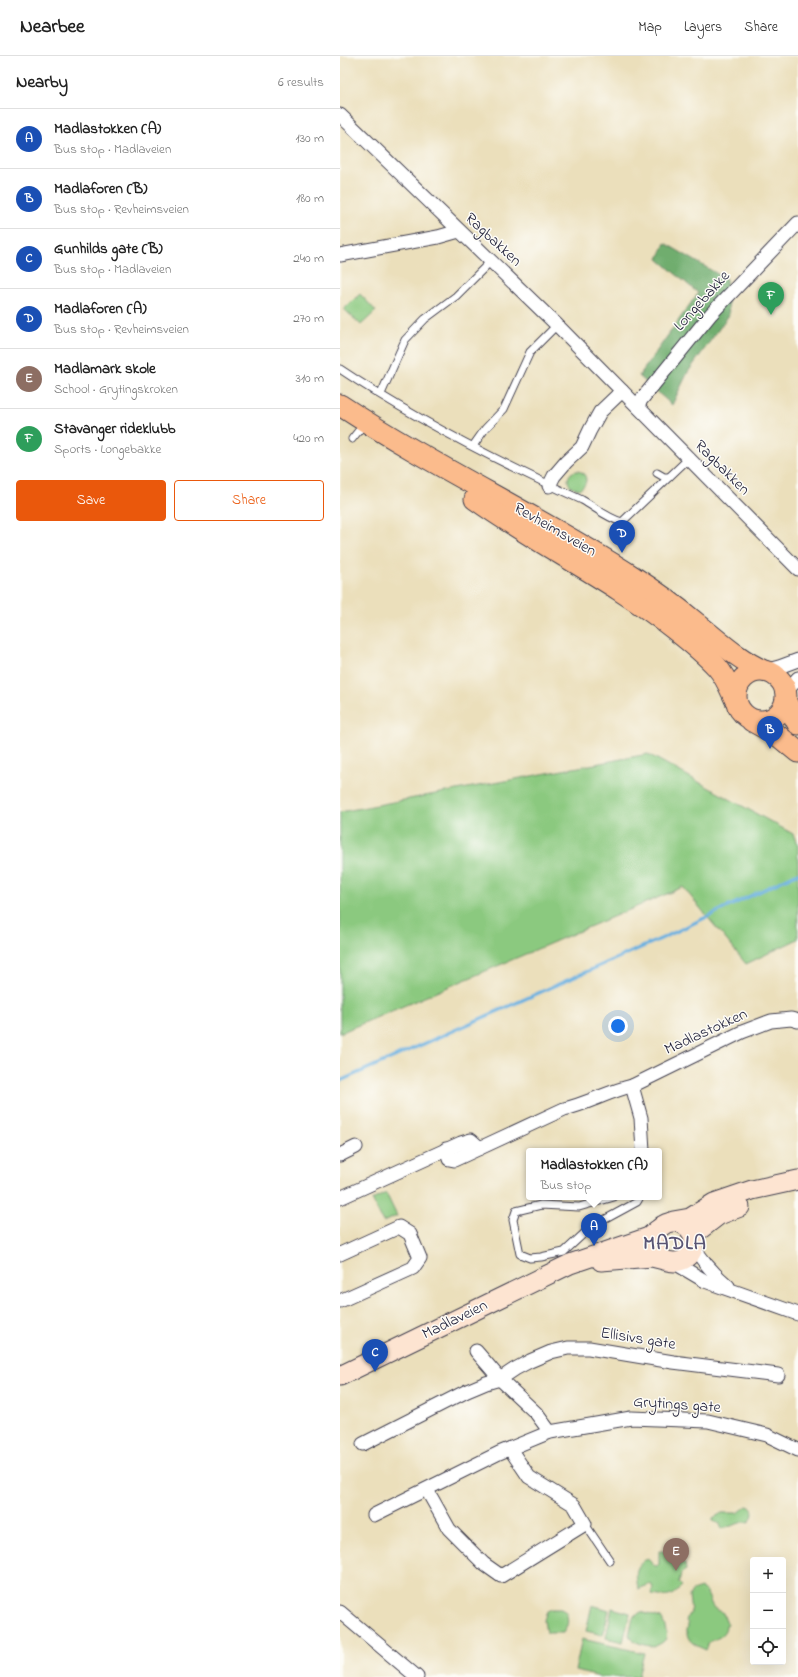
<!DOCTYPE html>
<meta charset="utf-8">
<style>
:root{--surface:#fff;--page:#f6f6f6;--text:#222;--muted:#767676;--line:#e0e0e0;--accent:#ea580c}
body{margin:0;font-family:"Indie Flower",sans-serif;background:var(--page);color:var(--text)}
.controls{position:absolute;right:12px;bottom:12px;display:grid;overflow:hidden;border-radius:4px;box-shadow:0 4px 16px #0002}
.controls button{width:36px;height:36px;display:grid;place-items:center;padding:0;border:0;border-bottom:1px solid var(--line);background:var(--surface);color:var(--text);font:20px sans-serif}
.you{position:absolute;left:278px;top:970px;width:14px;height:14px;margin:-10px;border:3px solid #fff;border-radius:50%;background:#1a73e8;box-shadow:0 0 0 6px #1a73e833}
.badge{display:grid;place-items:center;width:26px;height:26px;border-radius:50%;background:var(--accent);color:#fff;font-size:13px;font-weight:700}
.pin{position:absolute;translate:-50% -33px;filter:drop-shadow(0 1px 2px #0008)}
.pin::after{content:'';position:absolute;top:21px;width:14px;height:12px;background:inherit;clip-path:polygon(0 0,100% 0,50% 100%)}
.popup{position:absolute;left:186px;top:1092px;width:136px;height:52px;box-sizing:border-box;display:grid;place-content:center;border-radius:4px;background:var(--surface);filter:drop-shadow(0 1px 3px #0005);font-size:13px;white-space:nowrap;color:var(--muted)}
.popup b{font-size:15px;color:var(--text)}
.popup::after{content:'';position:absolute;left:50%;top:100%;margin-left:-8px;border:8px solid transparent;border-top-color:var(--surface)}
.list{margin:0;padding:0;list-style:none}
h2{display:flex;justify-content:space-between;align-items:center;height:52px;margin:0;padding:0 16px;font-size:17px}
h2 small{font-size:13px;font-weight:400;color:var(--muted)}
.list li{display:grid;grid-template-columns:26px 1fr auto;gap:12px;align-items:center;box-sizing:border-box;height:60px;padding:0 16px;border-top:1px solid var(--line)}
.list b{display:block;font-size:15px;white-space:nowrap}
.list p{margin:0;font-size:13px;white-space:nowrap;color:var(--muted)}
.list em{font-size:13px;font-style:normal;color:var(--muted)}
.actions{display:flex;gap:8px;padding:12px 16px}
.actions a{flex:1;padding:9px 0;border:1px solid var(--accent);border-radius:4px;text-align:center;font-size:14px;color:var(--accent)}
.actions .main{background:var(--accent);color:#fff}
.icon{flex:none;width:22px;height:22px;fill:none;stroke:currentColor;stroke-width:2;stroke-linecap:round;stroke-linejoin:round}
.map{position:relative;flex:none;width:458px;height:1621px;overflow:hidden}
header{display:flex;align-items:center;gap:24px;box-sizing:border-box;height:56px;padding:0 20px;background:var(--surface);border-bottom:1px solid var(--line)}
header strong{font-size:19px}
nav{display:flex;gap:22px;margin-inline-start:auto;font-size:14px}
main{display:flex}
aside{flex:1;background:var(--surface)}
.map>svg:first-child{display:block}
.green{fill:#8bc97f;stroke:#56765d}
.forest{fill:#70ad6e;stroke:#496854}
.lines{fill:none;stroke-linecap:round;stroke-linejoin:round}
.stream{stroke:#6ab1e1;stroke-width:3.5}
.lane-casing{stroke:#403e4e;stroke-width:9}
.street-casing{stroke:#403e4e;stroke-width:15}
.secondary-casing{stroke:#403e4e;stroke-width:21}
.primary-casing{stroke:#403e4e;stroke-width:23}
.lane{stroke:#fff;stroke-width:7}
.street{stroke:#fff;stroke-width:13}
.secondary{stroke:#fde4d1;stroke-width:19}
.primary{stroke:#fbbb8c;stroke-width:21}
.labels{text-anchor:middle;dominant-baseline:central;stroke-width:3;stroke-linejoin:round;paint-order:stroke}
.street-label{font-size:16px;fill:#22223b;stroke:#fdfcf7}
.district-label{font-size:20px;font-weight:bold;letter-spacing:1px;fill:#595574;stroke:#fdfcf7}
</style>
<header>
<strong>Nearbee</strong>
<nav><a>Map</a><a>Layers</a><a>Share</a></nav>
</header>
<main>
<aside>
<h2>Nearby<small>6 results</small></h2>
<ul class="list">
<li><span class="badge" style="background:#1a4fb4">A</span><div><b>Madlastokken (A)</b><p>Bus stop · Madlaveien</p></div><em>130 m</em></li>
<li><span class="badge" style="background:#1a4fb4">B</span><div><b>Madlaforen (B)</b><p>Bus stop · Revheimsveien</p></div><em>180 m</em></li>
<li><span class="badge" style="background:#1a4fb4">C</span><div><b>Gunhilds gate (B)</b><p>Bus stop · Madlaveien</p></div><em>240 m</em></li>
<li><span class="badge" style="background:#1a4fb4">D</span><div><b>Madlaforen (A)</b><p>Bus stop · Revheimsveien</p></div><em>270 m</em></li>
<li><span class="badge" style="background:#8d6e63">E</span><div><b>Madlamark skole</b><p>School · Grytingskroken</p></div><em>310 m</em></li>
<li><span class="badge" style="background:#2e9e5b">F</span><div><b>Stavanger rideklubb</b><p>Sports · Longebakke</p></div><em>420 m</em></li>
</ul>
<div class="actions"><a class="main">Save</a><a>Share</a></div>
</aside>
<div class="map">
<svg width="458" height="1621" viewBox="0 0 458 1621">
<rect width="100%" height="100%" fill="#fdfcf7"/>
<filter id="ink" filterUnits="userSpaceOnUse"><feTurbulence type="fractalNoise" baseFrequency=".025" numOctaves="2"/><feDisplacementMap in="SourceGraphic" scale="8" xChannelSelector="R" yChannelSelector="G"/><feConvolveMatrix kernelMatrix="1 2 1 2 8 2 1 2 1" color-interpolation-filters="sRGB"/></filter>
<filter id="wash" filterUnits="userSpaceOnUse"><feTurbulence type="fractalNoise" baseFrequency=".012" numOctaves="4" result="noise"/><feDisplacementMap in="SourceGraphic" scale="16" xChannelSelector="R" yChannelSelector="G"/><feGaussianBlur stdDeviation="0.9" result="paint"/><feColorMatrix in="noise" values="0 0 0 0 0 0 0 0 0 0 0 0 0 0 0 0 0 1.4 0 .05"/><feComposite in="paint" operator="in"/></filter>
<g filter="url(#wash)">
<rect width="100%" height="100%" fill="#ebdfbb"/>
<g class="green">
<path d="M20,238L36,255L21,269L4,253Z"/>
<circle cx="237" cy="424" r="9"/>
<path d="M308,698L453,778L458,790V883L406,908L343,831L0,977V756Z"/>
<path d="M46,1137L57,1160L43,1166L32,1144Z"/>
<path d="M407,1450L410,1451C415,1455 413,1461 409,1466H403L382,1473L380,1468L373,1465V1462L382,1457H398Z"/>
<path d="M338,1494L342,1500H340V1503L345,1508L346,1514L341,1517L339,1527L342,1530C329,1543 329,1541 311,1539L313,1532L311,1528L298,1533C296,1517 293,1512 308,1502L315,1510H317L319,1508V1495L334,1496Z"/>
<path d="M361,1532C370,1536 368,1545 374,1552C377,1555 380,1555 383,1557L388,1569L386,1570C386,1581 376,1582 368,1587V1590L366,1594C357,1590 346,1586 347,1574C348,1570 349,1568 346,1565L348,1559L351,1557L349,1540L352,1535Z"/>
<path d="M252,1549L269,1554L263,1579L246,1575Z"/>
<path d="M272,1552L290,1557L283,1586L266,1582Z"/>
<path d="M212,1553H221L226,1556C229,1565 228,1570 223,1577H206L204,1564L207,1555Z"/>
<path d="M301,1556L321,1562C324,1566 329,1580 325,1584C323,1587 317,1589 314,1591C303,1588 294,1588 289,1579L293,1561Z"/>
<path d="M242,1583L304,1597L298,1621H260L235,1615Z"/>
</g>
<path class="forest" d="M325,187L386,223L389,259L348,316L332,349L299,320L358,237L318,203Z"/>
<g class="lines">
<path class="stream" d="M0,1025L325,881L458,817"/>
</g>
</g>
<g filter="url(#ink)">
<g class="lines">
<defs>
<g id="lane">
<path d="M0,313C76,364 159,406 242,444C255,451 267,462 282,466L348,403"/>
<path d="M41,338L65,284L85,263L116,240L151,205"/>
<path d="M12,383L24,368"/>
<path d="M133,390L145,373L164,353L190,296L217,269"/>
<path d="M317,417L324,421H329"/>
<path d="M274,1141L239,1151L201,1149L176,1155L173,1164L180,1198L190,1202L201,1201L224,1196L251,1171L297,1146L300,1141"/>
<path d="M245,1468L270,1505"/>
</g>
<g id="street">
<path d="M0,59L217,269L458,513"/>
<path d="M0,199L98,181L119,175"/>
<path d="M297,349L371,258L458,167"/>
<path d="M209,430L214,420L226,406L242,391L250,374L260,356L282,335"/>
<path d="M424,615L439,611L458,604"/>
<path d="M446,636L458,622"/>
<path d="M292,1030L301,1062L303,1095"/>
<path d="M106,1093L109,1103L114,1104L140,1092"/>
<path d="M0,1099L16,1091"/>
<path d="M0,1142L121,1087L131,1084L140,1092L224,1053C247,1048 269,1035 292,1030L402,976L431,965L451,963L458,965"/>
<path d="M354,1191C363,1206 374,1218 388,1230"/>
<path d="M0,1198L59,1171L70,1178L80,1202L73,1212L0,1245"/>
<path d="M333,1206L365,1225L458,1258"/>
<path d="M136,1295L160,1323L196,1357L210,1376"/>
<path d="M23,1388L127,1335L146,1327L160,1323L175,1313L190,1305L211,1296L228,1292H249L333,1306L438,1319"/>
<path d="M87,1434L109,1473L144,1508L161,1520L245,1468L234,1449L189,1421L170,1393"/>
<path d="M34,1459L159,1397L210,1376L291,1362L368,1365L427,1379L458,1394"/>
<path d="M0,1556L77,1621"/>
</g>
<g id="secondary">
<path d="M333,1165L350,1162L374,1147L412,1134L458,1124"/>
<circle cx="334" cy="1186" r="20"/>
<path d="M353,1179L379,1159L400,1151"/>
<path d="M261,1205L312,1201L324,1204"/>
<path d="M0,1320L230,1208L309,1181L317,1174"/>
</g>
<g id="primary">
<path d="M0,349C94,411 197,459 292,520C314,534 335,549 355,566C378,584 397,603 424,615"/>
<path d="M135,443C199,489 271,523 334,573C348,584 364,597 377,611C385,620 390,632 395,643"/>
<circle cx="421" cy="640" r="25"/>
<path d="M446,646L458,668"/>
<path d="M412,665L436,678L458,696"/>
</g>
</defs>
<use href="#lane" class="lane-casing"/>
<use href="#street" class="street-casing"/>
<use href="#secondary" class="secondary-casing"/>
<use href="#primary" class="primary-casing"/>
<use href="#lane" class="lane"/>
<use href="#street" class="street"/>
<use href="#secondary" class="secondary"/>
<use href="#primary" class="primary"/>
</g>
</g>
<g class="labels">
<g class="street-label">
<text transform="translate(153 184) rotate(43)">Ragbakken</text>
<text transform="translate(362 245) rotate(-48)">Longebakke</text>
<text transform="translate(382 412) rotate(45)">Ragbakken</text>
<text transform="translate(215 474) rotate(30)">Revheimsveien</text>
<text transform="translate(366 976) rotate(-25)">Madlastokken</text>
<text transform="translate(115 1264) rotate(-26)">Madlaveien</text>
<text transform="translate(298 1283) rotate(9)">Ellisivs gate</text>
<text transform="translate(337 1349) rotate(4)">Grytings gate</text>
</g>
<g class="district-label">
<text x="335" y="1188">MADLA</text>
</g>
</g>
</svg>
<div class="controls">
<button>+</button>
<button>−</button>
<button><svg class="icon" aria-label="locate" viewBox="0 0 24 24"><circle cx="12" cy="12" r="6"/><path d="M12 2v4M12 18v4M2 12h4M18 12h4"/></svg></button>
</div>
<div class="you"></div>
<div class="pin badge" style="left:254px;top:1190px;background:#1a4fb4">A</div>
<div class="popup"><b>Madlastokken (A)</b>Bus stop</div>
<div class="pin badge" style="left:430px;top:693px;background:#1a4fb4">B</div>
<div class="pin badge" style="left:35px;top:1316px;background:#1a4fb4">C</div>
<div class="pin badge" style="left:282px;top:497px;background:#1a4fb4">D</div>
<div class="pin badge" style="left:336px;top:1515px;background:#8d6e63">E</div>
<div class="pin badge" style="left:431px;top:259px;background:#2e9e5b">F</div>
</div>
</main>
